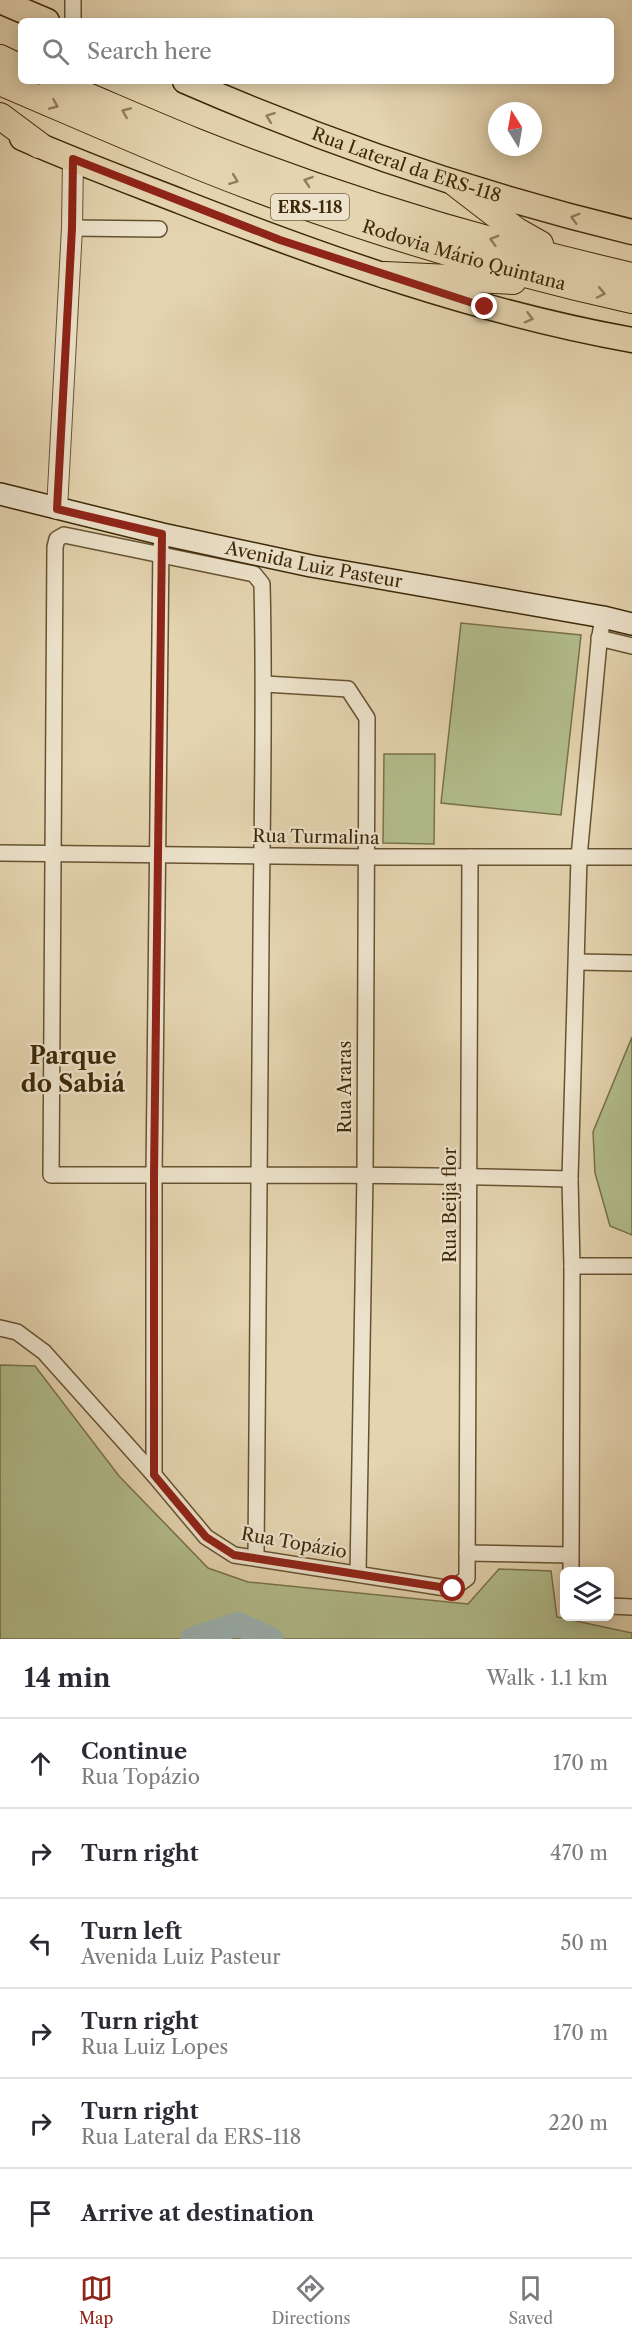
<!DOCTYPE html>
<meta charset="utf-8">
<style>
:root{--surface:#fff;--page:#f2f2f3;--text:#2b2b33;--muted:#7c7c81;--line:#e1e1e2;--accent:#8f2418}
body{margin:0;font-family:"Libre Caslon Text",serif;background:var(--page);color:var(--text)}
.controls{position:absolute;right:18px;bottom:18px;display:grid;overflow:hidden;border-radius:9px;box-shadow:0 3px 15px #0003}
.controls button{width:54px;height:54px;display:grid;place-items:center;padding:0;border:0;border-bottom:2px solid var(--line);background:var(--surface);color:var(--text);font:30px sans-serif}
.compass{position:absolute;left:488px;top:102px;width:54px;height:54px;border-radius:50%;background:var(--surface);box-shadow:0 3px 15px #0003;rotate:349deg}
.stop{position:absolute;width:18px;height:18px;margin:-14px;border:4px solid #8f2418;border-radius:50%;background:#fff}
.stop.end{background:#8f2418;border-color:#fff;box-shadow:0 2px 6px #0008}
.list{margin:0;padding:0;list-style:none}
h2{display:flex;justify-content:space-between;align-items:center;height:78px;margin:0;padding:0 24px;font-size:26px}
h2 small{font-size:20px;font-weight:400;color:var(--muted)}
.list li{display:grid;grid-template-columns:39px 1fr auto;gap:18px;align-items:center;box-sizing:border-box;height:90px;padding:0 24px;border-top:2px solid var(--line)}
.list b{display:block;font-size:22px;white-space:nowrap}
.list p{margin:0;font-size:20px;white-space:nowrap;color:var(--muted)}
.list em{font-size:20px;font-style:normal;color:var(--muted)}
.icon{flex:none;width:33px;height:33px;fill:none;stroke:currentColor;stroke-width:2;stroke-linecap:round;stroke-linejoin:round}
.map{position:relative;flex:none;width:632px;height:1639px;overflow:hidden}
.search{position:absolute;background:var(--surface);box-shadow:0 3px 15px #0003;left:18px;right:18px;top:18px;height:66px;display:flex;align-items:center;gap:15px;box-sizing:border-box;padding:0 21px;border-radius:9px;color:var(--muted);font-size:22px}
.sheet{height:618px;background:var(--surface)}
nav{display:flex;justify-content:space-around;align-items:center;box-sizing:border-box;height:84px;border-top:2px solid var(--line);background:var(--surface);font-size:16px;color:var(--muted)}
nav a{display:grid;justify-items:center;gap:3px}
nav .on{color:var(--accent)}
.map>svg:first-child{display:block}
.green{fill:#b2bd8c;stroke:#78724a;stroke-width:1.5}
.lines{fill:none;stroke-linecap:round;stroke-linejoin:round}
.river{stroke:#9bb5b7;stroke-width:24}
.minor-casing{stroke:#675331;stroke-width:18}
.tertiary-casing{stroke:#675331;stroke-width:22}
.secondary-casing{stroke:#3d2807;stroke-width:24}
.primary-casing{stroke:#3d2807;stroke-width:27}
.trunk-casing{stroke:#3d2807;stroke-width:28}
.minor{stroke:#ede3cc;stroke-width:15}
.tertiary{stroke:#ede3cc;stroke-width:20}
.secondary{stroke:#ede3cc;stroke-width:21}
.primary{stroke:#e4d4b0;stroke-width:24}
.trunk{stroke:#e4d4b0;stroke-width:26}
.oneway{stroke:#907e5c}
.route{stroke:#8f2418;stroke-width:8}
.labels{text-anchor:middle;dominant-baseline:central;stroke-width:4.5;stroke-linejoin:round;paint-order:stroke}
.shield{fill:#ede3cc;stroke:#726042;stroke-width:1.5}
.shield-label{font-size:16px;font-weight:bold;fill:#3d2807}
.street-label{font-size:18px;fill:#3d2807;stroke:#ede3cc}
.district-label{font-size:24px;font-weight:bold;fill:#3d2807;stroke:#ede3cc}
</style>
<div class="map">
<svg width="632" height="1639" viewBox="0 0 632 1639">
<rect width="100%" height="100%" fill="#e4d4b0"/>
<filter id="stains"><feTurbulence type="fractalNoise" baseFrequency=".00333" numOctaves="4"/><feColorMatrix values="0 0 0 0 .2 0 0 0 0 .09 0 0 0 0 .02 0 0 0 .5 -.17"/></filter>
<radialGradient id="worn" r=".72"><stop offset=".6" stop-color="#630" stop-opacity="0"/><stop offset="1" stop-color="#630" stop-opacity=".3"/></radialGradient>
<g class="green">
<path d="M461,623L581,635L561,815L441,803Z"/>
<path d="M384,754H435L434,844L383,843Z"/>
<path d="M632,1037V1235L610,1226L595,1173L593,1132Z"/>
<path d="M0,1365L35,1366L119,1476L208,1568L248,1582L468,1604L499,1569L551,1571L557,1617L632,1633V1639H0Z"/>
</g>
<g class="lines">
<path class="river" d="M192,1639L238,1624L271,1639"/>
<defs>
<g id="minor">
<path d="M73,21V0"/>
<path d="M72,228L159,229"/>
<path d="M599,638L632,646"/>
<path d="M265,684L348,689L367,718L365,1175L358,1574"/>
<path d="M0,853L366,857H632"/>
<path d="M577,962L632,963"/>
<path d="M572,1266H632"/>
<path d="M0,1328L17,1332L44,1352L154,1475L206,1537L234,1555L452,1589L467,1578L470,857"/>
<path d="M154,1475V1175L161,546"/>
<path d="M467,1553L570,1555"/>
<path d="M256,1557C258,1350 259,1143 261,936C262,819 265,702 262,584L254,574L64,535L57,539L55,547L51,1175C224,1175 397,1174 570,1179"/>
<path d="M571,1572L572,1266L570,1179L579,857L599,642L603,617"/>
<path d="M610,1606L632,1607"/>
</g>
<path id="tertiary" d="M57,509L72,228L73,159"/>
<g id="secondary">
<path id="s1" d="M0,494L162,534L311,566L603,617L632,624"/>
</g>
<g id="primary">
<path d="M0,1L47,21"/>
<path id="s2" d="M185,81C330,144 479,195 632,232"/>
<path d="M22,138C74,161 128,181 182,202C328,259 477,312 632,340"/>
</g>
<g id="trunk">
<path d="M0,58L21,68"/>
<path d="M52,81C100,101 147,122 194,141C335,197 484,242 632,276"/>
<path id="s3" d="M0,82C94,122 187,164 282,198C396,239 514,274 632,300"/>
<path d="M0,116L39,145"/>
<path d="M456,184L517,231L540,244"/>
<path d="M385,275L513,281"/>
</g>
</defs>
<use href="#minor" class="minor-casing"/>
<use href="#tertiary" class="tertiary-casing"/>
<use href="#secondary" class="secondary-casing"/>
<use href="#primary" class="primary-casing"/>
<use href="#trunk" class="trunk-casing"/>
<use href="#minor" class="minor"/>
<use href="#tertiary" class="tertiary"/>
<use href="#secondary" class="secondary"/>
<use href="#primary" class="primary"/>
<use href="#trunk" class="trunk"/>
</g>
<defs><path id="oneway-chevron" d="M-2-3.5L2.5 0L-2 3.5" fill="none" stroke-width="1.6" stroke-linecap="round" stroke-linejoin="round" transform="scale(1.5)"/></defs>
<g class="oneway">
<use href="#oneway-chevron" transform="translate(54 105) rotate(23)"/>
<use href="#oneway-chevron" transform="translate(126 112) rotate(-157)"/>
<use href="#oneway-chevron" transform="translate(270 117) rotate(-159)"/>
<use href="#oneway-chevron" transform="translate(234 180) rotate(21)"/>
<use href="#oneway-chevron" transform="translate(308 181) rotate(-161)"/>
<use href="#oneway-chevron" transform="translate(575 218) rotate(-164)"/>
<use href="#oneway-chevron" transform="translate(494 240) rotate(-164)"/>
<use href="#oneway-chevron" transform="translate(601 293) rotate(12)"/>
<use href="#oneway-chevron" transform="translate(529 318) rotate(14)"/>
</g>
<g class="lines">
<path class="route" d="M453,1589L234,1555L206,1537L154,1475V1175L162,534L57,509L72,228L73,159L280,240L485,307"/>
</g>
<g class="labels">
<rect class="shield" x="271" y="194" width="78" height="26" rx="4.5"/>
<g class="shield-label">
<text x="310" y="207">ERS-118</text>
</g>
<g class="street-label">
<text stroke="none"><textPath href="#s2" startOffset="237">Rua Lateral da ERS-118</textPath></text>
<text stroke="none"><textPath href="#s3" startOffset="496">Rodovia Mário Quintana</textPath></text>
<text stroke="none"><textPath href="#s1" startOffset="322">Avenida Luiz Pasteur</textPath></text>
<text transform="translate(316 837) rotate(1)">Rua Turmalina</text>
<text transform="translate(345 1087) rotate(-90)">Rua Araras</text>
<text transform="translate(450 1205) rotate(-90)">Rua Beija flor</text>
<text transform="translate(294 1543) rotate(10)">Rua Topázio</text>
</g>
<g class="district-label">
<text x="73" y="1055">Parque<tspan x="73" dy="28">do Sabiá</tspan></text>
</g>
</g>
<rect width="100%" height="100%" filter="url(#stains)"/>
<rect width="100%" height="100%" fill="url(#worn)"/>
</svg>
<div class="controls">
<button><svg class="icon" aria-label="layers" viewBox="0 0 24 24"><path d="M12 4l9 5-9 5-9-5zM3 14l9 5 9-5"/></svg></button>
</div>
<svg class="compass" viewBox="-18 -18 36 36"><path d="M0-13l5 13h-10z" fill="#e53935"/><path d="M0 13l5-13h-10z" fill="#7c7c81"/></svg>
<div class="stop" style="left:453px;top:1589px"></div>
<div class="stop end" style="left:485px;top:307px"></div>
<div class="search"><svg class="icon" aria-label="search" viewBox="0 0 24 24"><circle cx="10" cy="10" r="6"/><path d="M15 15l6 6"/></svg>Search here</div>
</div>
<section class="sheet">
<h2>14 min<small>Walk · 1.1 km</small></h2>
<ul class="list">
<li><svg class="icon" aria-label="ahead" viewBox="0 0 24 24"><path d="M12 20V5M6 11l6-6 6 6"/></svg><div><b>Continue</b><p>Rua Topázio</p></div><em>170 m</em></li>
<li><svg class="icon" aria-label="right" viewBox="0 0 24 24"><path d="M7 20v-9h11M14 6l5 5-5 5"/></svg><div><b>Turn right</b></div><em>470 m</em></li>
<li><svg class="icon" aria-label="left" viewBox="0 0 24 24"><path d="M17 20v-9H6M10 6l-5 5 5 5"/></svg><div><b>Turn left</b><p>Avenida Luiz Pasteur</p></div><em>50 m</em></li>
<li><svg class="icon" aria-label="right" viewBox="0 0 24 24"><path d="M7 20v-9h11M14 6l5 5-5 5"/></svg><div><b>Turn right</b><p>Rua Luiz Lopes</p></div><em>170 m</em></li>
<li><svg class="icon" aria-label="right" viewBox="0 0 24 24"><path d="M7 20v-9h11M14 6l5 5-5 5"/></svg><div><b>Turn right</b><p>Rua Lateral da ERS-118</p></div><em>220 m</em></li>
<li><svg class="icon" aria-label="arrive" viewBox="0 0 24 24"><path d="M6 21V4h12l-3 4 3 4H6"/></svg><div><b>Arrive at destination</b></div></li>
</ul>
</section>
<nav>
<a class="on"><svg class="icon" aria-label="map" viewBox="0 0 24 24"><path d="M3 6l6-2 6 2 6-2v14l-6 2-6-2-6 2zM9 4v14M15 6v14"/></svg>Map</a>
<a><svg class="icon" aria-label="directions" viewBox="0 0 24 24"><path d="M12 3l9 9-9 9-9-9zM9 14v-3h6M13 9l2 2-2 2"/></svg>Directions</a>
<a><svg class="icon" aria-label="saved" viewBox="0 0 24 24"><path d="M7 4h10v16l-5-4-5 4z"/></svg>Saved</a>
</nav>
